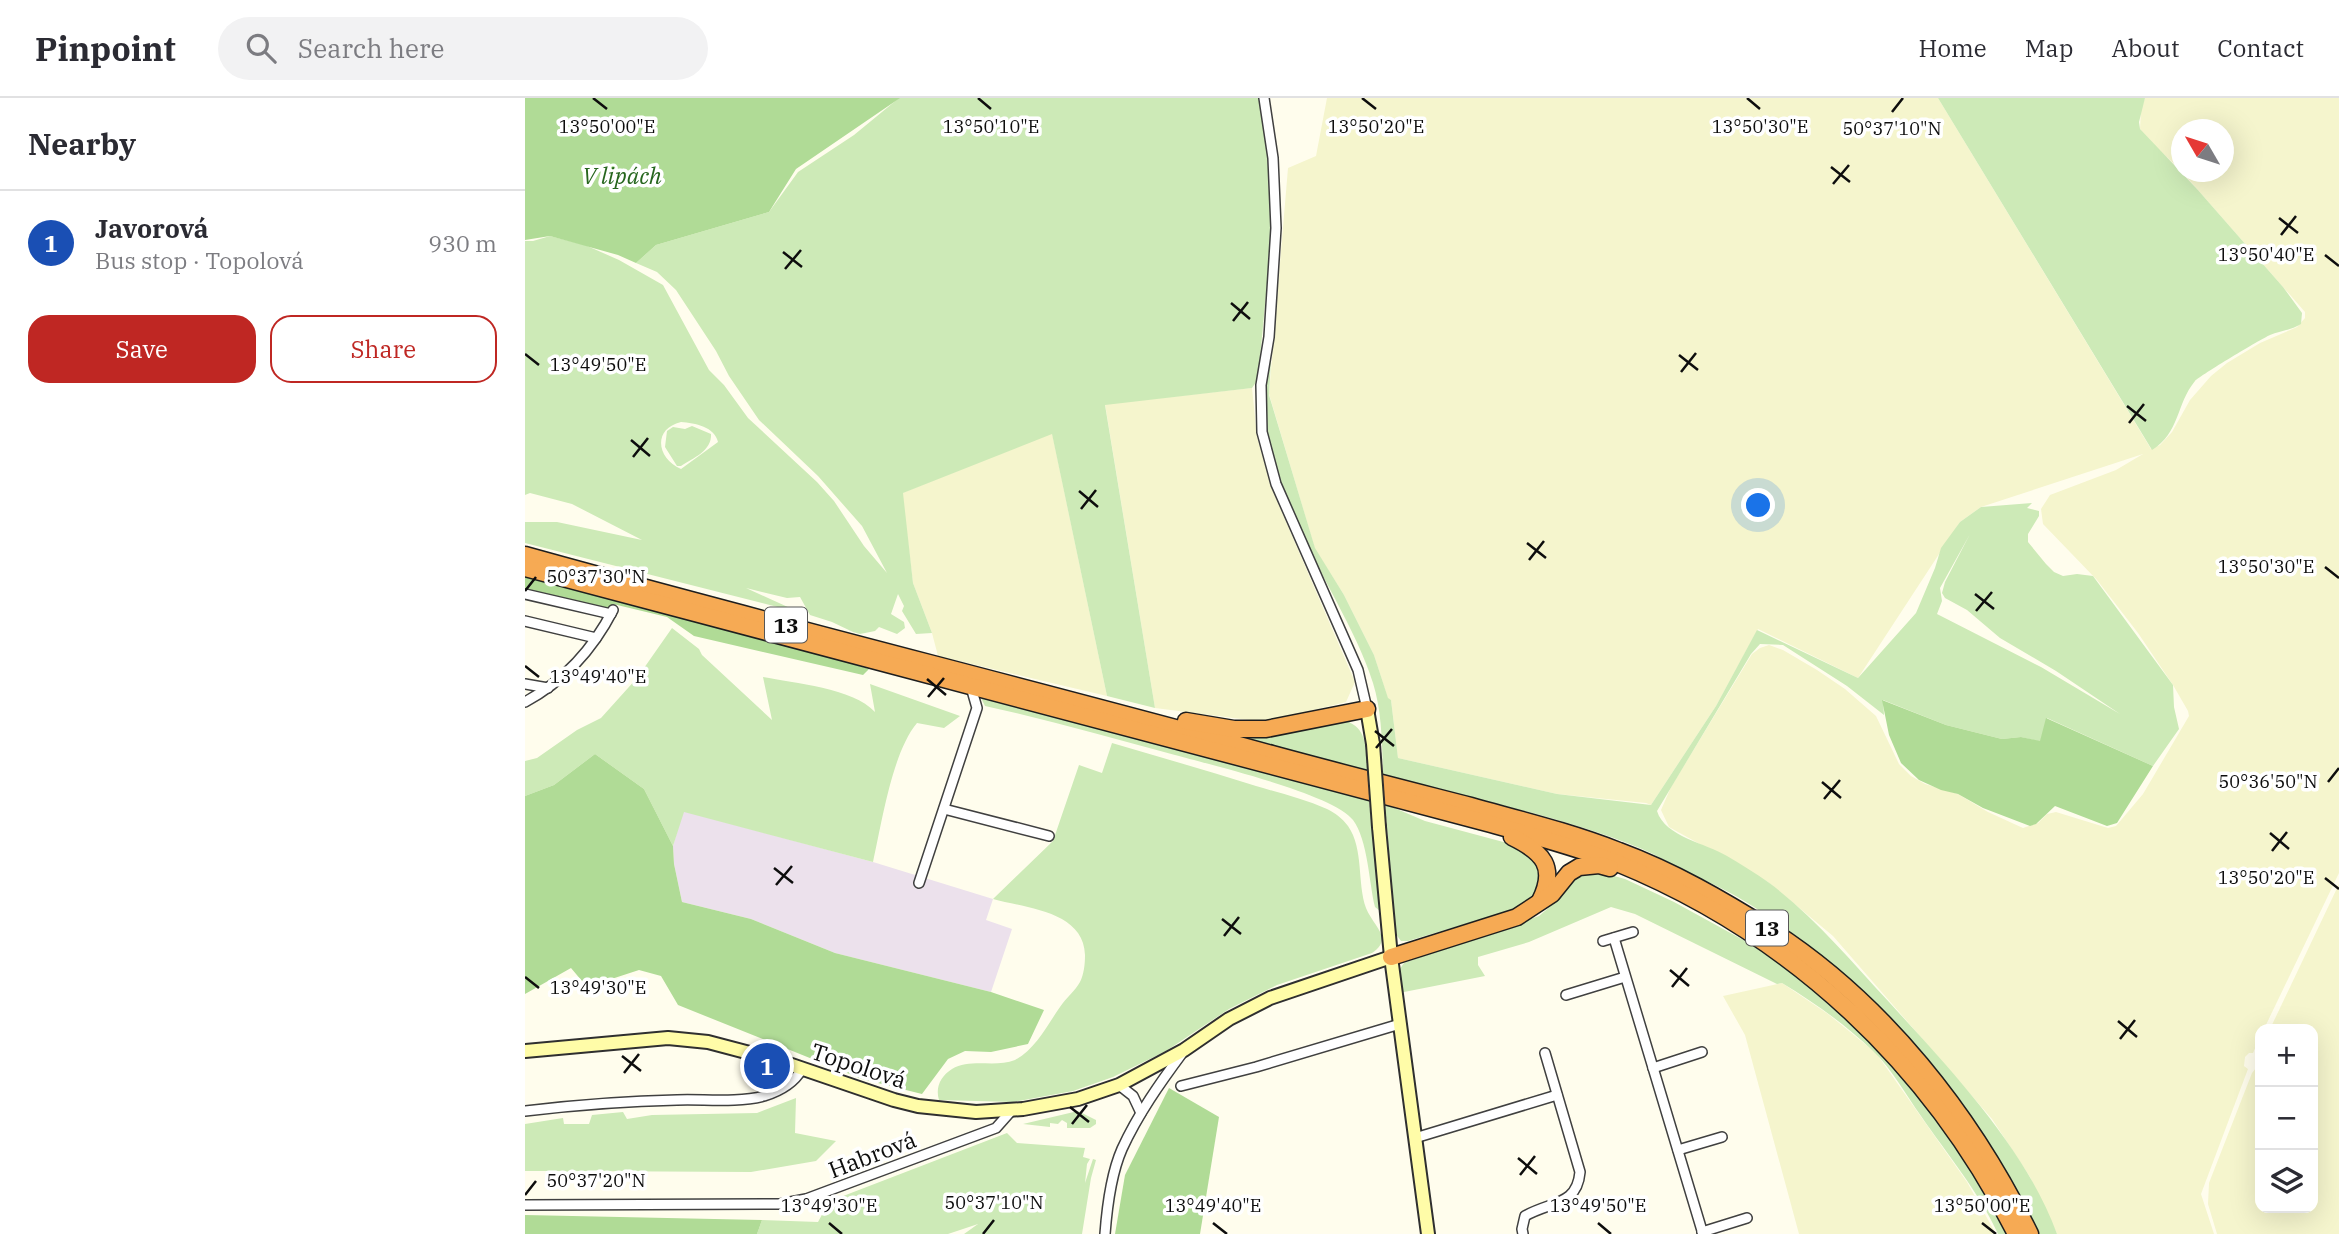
<!DOCTYPE html>
<meta charset="utf-8">
<style>
:root{--surface:#fff;--page:#f2f2f3;--text:#2b2b33;--muted:#7c7c81;--line:#e1e1e2;--accent:#bf2723}
body{margin:0;font-family:"IBM Plex Serif",serif;background:var(--page);color:var(--text)}
.controls{position:absolute;right:21px;bottom:21px;display:grid;overflow:hidden;border-radius:14px;box-shadow:0 7px 28px #0002}
.controls button{width:63px;height:63px;display:grid;place-items:center;padding:0;border:0;border-bottom:2px solid var(--line);background:var(--surface);color:var(--text);font:35px sans-serif}
.compass{position:absolute;left:1646px;top:21px;width:63px;height:63px;border-radius:50%;background:var(--surface);box-shadow:0 7px 28px #0002;rotate:309deg}
.you{position:absolute;left:1234px;top:408px;width:24px;height:24px;margin:-18px;border:5px solid #fff;border-radius:50%;background:#1a73e8;box-shadow:0 0 0 10px #1a73e833}
.badge{display:grid;place-items:center;width:46px;height:46px;border-radius:50%;background:var(--accent);color:#fff;font-size:23px;font-weight:700}
.pin{position:absolute;translate:-50% -50%;border:4px solid #fff;box-shadow:0 2px 7px #0006}
.list{margin:0;padding:0;list-style:none}
h2{display:flex;justify-content:space-between;align-items:center;height:91px;margin:0;padding:0 28px;font-size:30px}
h2 small{font-size:23px;font-weight:400;color:var(--muted)}
.list li{display:grid;grid-template-columns:46px 1fr auto;gap:21px;align-items:center;box-sizing:border-box;height:105px;padding:0 28px;border-top:2px solid var(--line)}
.list b{display:block;font-size:26px;white-space:nowrap}
.list p{margin:0;font-size:23px;white-space:nowrap;color:var(--muted)}
.list em{font-size:23px;font-style:normal;color:var(--muted)}
.actions{display:flex;gap:14px;padding:21px 28px}
.actions a{flex:1;padding:16px 0;border:2px solid var(--accent);border-radius:21px;text-align:center;font-size:24px;color:var(--accent)}
.actions .main{background:var(--accent);color:#fff}
.icon{flex:none;width:38px;height:38px;fill:none;stroke:currentColor;stroke-width:2;stroke-linecap:round;stroke-linejoin:round}
.map{position:relative;flex:none;width:1814px;height:1136px;overflow:hidden}
header{display:flex;align-items:center;gap:42px;box-sizing:border-box;height:98px;padding:0 35px;background:var(--surface);border-bottom:2px solid var(--line)}
header strong{font-size:33px}
nav{display:flex;gap:38px;margin-inline-start:auto;font-size:24px}
.search{width:490px;height:63px;background:var(--page);display:flex;align-items:center;gap:18px;box-sizing:border-box;padding:0 24px;border-radius:38px;color:var(--muted);font-size:26px}
main{display:flex}
aside{flex:1;background:var(--surface)}
.map>svg:first-child{display:block}
.industrial{fill:#ece1ec}
.farmland{fill:#f5f5cd}
.green{fill:#cdeab7;fill-rule:evenodd}
.forest{fill:#b0db96}
.lines{fill:none;stroke-linecap:round;stroke-linejoin:round}
.street-casing{stroke:#404040;stroke-width:12}
.secondary-casing{stroke:#2f2f2f;stroke-width:16}
.highway-casing{stroke:#1e1e1e;stroke-width:19}
.street{stroke:#fff;stroke-width:9}
.secondary{stroke:#fffca8;stroke-width:12}
.highway{stroke:#f6aa54;stroke-width:16}
.secondary-bridge-casing{stroke:#2f2f2f;stroke-width:16;stroke-linecap:butt}
.secondary-bridge{stroke:#fffca8;stroke-width:12}
.ticks{fill:none;stroke:#0d0d0d;stroke-width:2.5}
.labels{text-anchor:middle;dominant-baseline:central;stroke-width:7;stroke-linejoin:round;paint-order:stroke}
.shield{fill:#fff;stroke:#565656;stroke-width:2}
.shield-label{font-size:21px;font-weight:bold;fill:#0d0d0d}
.park-label{font-size:23px;font-style:italic;fill:#26661d;stroke:#fff}
.street-label{font-size:23px;fill:#0d0d0d;stroke:#fff}
.ticks-label{font-size:18px;text-anchor:middle;fill:#0d0d0d;stroke:#fff;stroke-width:7;stroke-linejoin:round;paint-order:stroke}
</style>
<header>
<strong>Pinpoint</strong>
<div class="search"><svg class="icon" aria-label="search" viewBox="0 0 24 24"><circle cx="10" cy="10" r="6"/><path d="M15 15l6 6"/></svg>Search here</div>
<nav><a>Home</a><a>Map</a><a>About</a><a>Contact</a></nav>
</header>
<main>
<aside>
<h2>Nearby<small></small></h2>
<ul class="list">
<li><span class="badge" style="background:#1a4fb4">1</span><div><b>Javorová</b><p>Bus stop · Topolová</p></div><em>930 m</em></li>
</ul>
<div class="actions"><a class="main">Save</a><a>Share</a></div>
</aside>
<div class="map">
<svg width="1814" height="1136" viewBox="0 0 1814 1136">
<rect width="100%" height="100%" fill="#fffded"/>
<path class="industrial" d="M158,713L348,764L468,801L461,822L487,831L466,894L310,855L226,821L157,804L149,766L148,748Z"/>
<g class="farmland">
<path d="M802,0H1413L1626,351L1635,347L1647,334L1665,302L1686,278L1702,265L1735,245L1772,229L1780,220V214L1657,74H1699V32H1657V73L1621,40L1615,31L1616,12L1620,0H1814V775L1739,931H1735V939L1728,955H1724L1720,959L1719,968L1723,971L1676,1096L1689,1136H1532L1505,1079L1467,1021L1308,838L1243,784L1144,729L1136,712L1146,689L1227,556L1235,550L1244,547L1258,552L1292,572L1320,591L1351,618L1374,666L1386,678L1400,686L1433,696L1463,714L1498,730L1513,725L1522,716L1531,714L1583,730L1591,728L1618,696L1664,618L1663,613L1648,587L1613,535L1572,482L1518,426L1516,411L1525,397L1591,372L1618,356L1456,409L1435,424L1333,580L1233,531L1191,608L1126,707L1121,705L1032,696L873,660L866,602L863,601L849,557L819,497L790,451L744,296L763,70L791,58Z"/>
<path d="M727,290L732,339L746,389L830,584L821,604L740,624L630,610L580,306Z"/>
<path d="M527,335L582,598L413,558L407,535L388,485L377,395Z"/>
<path d="M1814,786V1136H1692L1683,1106L1684,1085L1727,975L1735,965V1110H1788V931H1745Z"/>
<path d="M1257,885L1303,916L1351,955L1442,1084L1471,1136H1274L1220,937L1198,898Z"/>
</g>
<g class="green">
<path d="M374,0H735L742,43L748,122L733,281L727,290L580,307L630,610L582,598L527,336L378,395L388,485L407,535L391,536L377,513L379,508L373,496L366,516L379,524L380,530L372,536L354,529L350,533L335,536L328,534L307,524L285,517L275,499L262,500L221,490L276,515L0,445V424H32L117,442L47,406L5,395L0,397V143H8L25,138L60,147L94,162L138,187L184,272L199,287L223,320L292,384L309,403L339,448L362,475L337,428L293,378L234,322L204,278L191,253L151,192L132,174L111,165L131,147L244,114L273,74L329,37ZM156,324C170,325 190,329 193,344L156,371C132,361 127,331 156,324Z"/>
<path d="M1413,0H1620L1614,24L1615,31L1672,91L1758,189L1777,215L1776,226C1766,232 1756,233 1745,237C1736,241 1676,277 1670,283C1651,306 1655,335 1627,352Z"/>
<path d="M746,262L744,297L790,450L819,497L849,557L863,600L866,602L873,660L1032,696L1126,707L1191,608L1232,532L1333,580L1391,515L1410,470L1416,450L1435,424L1456,409L1507,405L1502,410L1514,413V418L1503,436V444L1521,466L1529,474L1538,478L1552,476L1568,478L1648,587L1649,609L1654,631L1628,668L1522,620L1516,644L1496,639L1477,641L1421,627L1358,602L1359,617L1322,588L1258,547L1235,546L1226,556L1132,713C1140,739 1181,745 1202,758C1216,766 1230,775 1243,784C1289,818 1325,862 1364,904C1424,970 1501,1050 1532,1136H1513C1454,1004 1351,888 1229,809C1208,795 1183,784 1159,772C1145,765 1131,757 1117,751C1034,717 944,701 858,676C857,646 857,614 848,585C819,491 708,364 746,262ZM1445,436L1420,484L1417,495L1420,500L1442,512L1475,540L1531,573L1595,616L1516,569L1412,516L1417,503L1415,490Z"/>
<path d="M167,328L186,336C187,353 168,360 156,368H152L140,349L142,333L148,329L160,331Z"/>
<path d="M147,530L174,551L177,557L247,622L238,579C269,585 328,590 350,614L345,586L435,618L419,630L392,625C367,655 357,724 348,764L159,714L148,748L119,691L70,656L29,687L0,698V663L12,660L52,632L76,620L112,580Z"/>
<path d="M456,600L643,647L844,702L855,813L850,809C844,785 843,742 828,722C809,696 686,667 650,657C587,640 524,622 460,608Z"/>
<path d="M821,623C843,630 841,653 843,673L712,639Z"/>
<path d="M587,645C635,659 683,673 731,688C754,695 779,701 802,711C810,715 817,720 823,728C839,751 832,785 841,810C848,828 869,840 847,855L752,887L704,911L641,953L588,979L548,993L488,1004L414,1002C410,989 416,978 427,971C445,960 471,970 490,962C510,952 523,926 535,909C541,900 550,893 555,884C559,876 560,866 560,857C559,813 500,810 468,801L528,743L554,667L577,675Z"/>
<path d="M860,706L900,723L997,749L1020,771L1013,797L997,809L883,843H876L870,835Z"/>
<path d="M1075,774L1100,781L1149,804L1242,855L1271,875L1338,932L1420,1030L1449,1073L1482,1136H1473C1454,1094 1422,1056 1396,1018C1381,997 1367,971 1348,953C1321,927 1290,905 1257,885L1252,886L1110,816L1086,809L1004,844L953,859V867L960,878L874,895L872,875L879,865L1014,818L1027,807L1051,775Z"/>
<path d="M271,1000L270,1035L311,1043L291,1063L226,1074L45,1073L44,1077L35,1078L34,1073H0V1026L38,1020L39,1026H64L67,1017L98,1014L102,1021L127,1017L232,1015Z"/>
<path d="M553,1013L571,1022V1026L565,1030H542V1025L537,1022L533,1026L525,1025V1029L498,1026Z"/>
<path d="M482,1035L492,1045L560,1050L558,1059L565,1061L562,1066L560,1085L568,1061L571,1062L566,1080L557,1136H439L453,1126L423,1136H232L237,1122L293,1124L299,1113L309,1111L313,1100Z"/>
</g>
<g class="forest">
<path d="M0,0H375L271,71L244,114L131,147L111,165L93,157L25,138L0,142Z"/>
<path d="M0,477L268,548L344,571L338,577L169,538L142,519L88,506L80,513L0,493Z"/>
<path d="M1357,602L1421,627L1477,641L1496,639L1515,643L1521,620L1628,668L1592,725L1582,728L1530,708L1511,726L1505,728L1458,710L1433,696L1416,692L1394,682L1376,665L1364,637Z"/>
<path d="M70,656L119,691L148,748L149,766L157,804L226,821L310,855L466,894L519,912L503,946L466,954L440,953L423,961L397,996L337,981L153,907L136,878L114,872L62,889L46,870L0,896V698L29,687Z"/>
<path d="M644,990L694,1019L675,1136H590L600,1077Z"/>
<path d="M0,1117L237,1122L232,1136H0Z"/>
</g>
<g class="lines">
<defs>
<g id="street">
<path d="M739,0L748,60L751,130L744,239L736,287L737,334L751,386L833,572L842,611"/>
<path d="M0,496L86,516"/>
<path d="M0,523L71,540"/>
<path d="M0,586L23,590"/>
<path d="M0,604C39,583 68,551 88,512"/>
<path d="M419,711L524,738"/>
<path d="M394,785L452,610L446,589"/>
<path d="M1089,840L1178,1136"/>
<path d="M1078,843L1108,834"/>
<path d="M1041,897L1100,879"/>
<path d="M1128,970L1177,954"/>
<path d="M594,987L608,998L616,1015"/>
<path d="M656,988L731,969L875,926"/>
<path d="M0,1013C51,1007 101,1003 152,1002C180,1001 211,1005 239,998C255,993 269,985 277,971"/>
<path d="M890,1040L1032,997"/>
<path d="M1153,1052L1197,1039"/>
<path d="M0,1107L255,1106L281,1101L471,1030L487,1012"/>
<path d="M1177,1134L1222,1120"/>
<path d="M580,1136C582,1109 586,1076 597,1051C613,1016 635,985 658,954"/>
<path d="M998,1136L997,1131L1000,1118C1026,1103 1052,1108 1055,1074L1020,955"/>
</g>
<g id="secondary">
<path d="M842,611L848,646"/>
<path d="M854,729L866,859L903,1136"/>
<path d="M0,953L143,940L183,944L255,963L369,1002L393,1008L451,1014L498,1011L553,1001L594,987L659,952L704,921L745,900L866,859"/>
</g>
<g id="highway">
<path d="M0,457C248,526 498,588 747,656C813,674 880,691 946,708C996,722 1046,734 1094,753C1148,773 1198,802 1246,832C1358,904 1447,1017 1505,1136"/>
<path d="M0,470L966,726C1008,738 1051,749 1092,765C1268,837 1406,967 1491,1136"/>
<path d="M661,623L709,631H741L842,611"/>
<path d="M987,739C1018,754 1032,769 1015,803"/>
<path d="M866,859L992,819L1027,796L1044,775L1054,769L1074,767L1085,770"/>
</g>
</defs>
<use href="#street" class="street-casing"/>
<use href="#secondary" class="secondary-casing"/>
<use href="#highway" class="highway-casing"/>
<use href="#street" class="street"/>
<use href="#secondary" class="secondary"/>
<use href="#highway" class="highway"/>
<defs>
<path id="secondary-bridge" d="M848,646L854,729"/>
</defs>
<use href="#secondary-bridge" class="secondary-bridge-casing"/>
<use href="#secondary-bridge" class="secondary-bridge"/>
</g>
<path class="ticks" d="M68,0L82,11M453,0L466,11M837,0L851,11M1222,0L1235,11M1367,14L1378,0M1306,69L1325,84M1308,86L1324,67M1754,120L1773,135M1756,137L1771,118M258,154L277,169M1800,157L1814,168M260,171L276,152M706,205L725,221M708,223L723,204M0,256L14,267M1154,257L1173,272M1156,274L1171,255M1602,308L1621,323M1604,325L1619,306M106,342L125,358M108,359L123,340M554,393L573,409M556,411L571,392M1002,445L1021,460M1004,462L1019,443M1800,469L1814,480M0,493L11,479M1450,496L1469,511M1451,513L1467,494M0,568L14,579M402,581L421,597M403,599L419,580M850,633L869,648M851,650L867,631M1297,684L1316,700M1803,684L1814,670M1299,701L1315,682M1745,735L1764,751M1747,753L1762,734M249,770L268,785M1800,780L1814,791M251,787L267,768M697,821L716,836M699,838L714,819M1145,872L1164,888M0,879L14,890M1147,889L1162,870M1593,923L1612,939M1595,941L1610,922M97,958L116,973M99,975L114,956M545,1009L564,1024M547,1026L562,1007M993,1060L1012,1076M995,1077L1010,1058M0,1097L11,1083M304,1125L317,1136M688,1125L702,1136M1073,1125L1086,1136M1457,1125L1471,1136M458,1136L469,1122"/>
<g class="labels">
<g class="shield">
<rect x="240" y="509.5" width="42" height="35" rx="5"/>
<rect x="1221" y="812.5" width="42" height="35" rx="5"/>
</g>
<g class="shield-label">
<text x="261" y="527">13</text>
<text x="1242" y="830">13</text>
</g>
<g class="park-label">
<text x="97" y="77">V lipách</text>
</g>
<g class="street-label">
<text transform="translate(334 967) rotate(18)">Topolová</text>
<text transform="translate(347 1056) rotate(-21)">Habrová</text>
</g>
</g>
<g class="ticks-label">
<text x="82" y="35">13°50'00"E</text>
<text x="466" y="35">13°50'10"E</text>
<text x="851" y="35">13°50'20"E</text>
<text x="1235" y="35">13°50'30"E</text>
<text x="1367" y="37">50°37'10"N</text>
<text x="1741" y="163">13°50'40"E</text>
<text x="73" y="273">13°49'50"E</text>
<text x="1741" y="475">13°50'30"E</text>
<text x="71" y="485">50°37'30"N</text>
<text x="73" y="585">13°49'40"E</text>
<text x="1743" y="690">50°36'50"N</text>
<text x="1741" y="786">13°50'20"E</text>
<text x="73" y="896">13°49'30"E</text>
<text x="71" y="1089">50°37'20"N</text>
<text x="469" y="1111">50°37'10"N</text>
<text x="304" y="1114">13°49'30"E</text>
<text x="688" y="1114">13°49'40"E</text>
<text x="1073" y="1114">13°49'50"E</text>
<text x="1457" y="1114">13°50'00"E</text>
</g>
</svg>
<div class="controls">
<button>+</button>
<button>−</button>
<button><svg class="icon" aria-label="layers" viewBox="0 0 24 24"><path d="M12 4l9 5-9 5-9-5zM3 14l9 5 9-5"/></svg></button>
</div>
<svg class="compass" viewBox="-18 -18 36 36"><path d="M0-13l5 13h-10z" fill="#e53935"/><path d="M0 13l5-13h-10z" fill="#7c7c81"/></svg>
<div class="you"></div>
<div class="pin badge" style="left:242px;top:968px;background:#1a4fb4">1</div>
</div>
</main>
